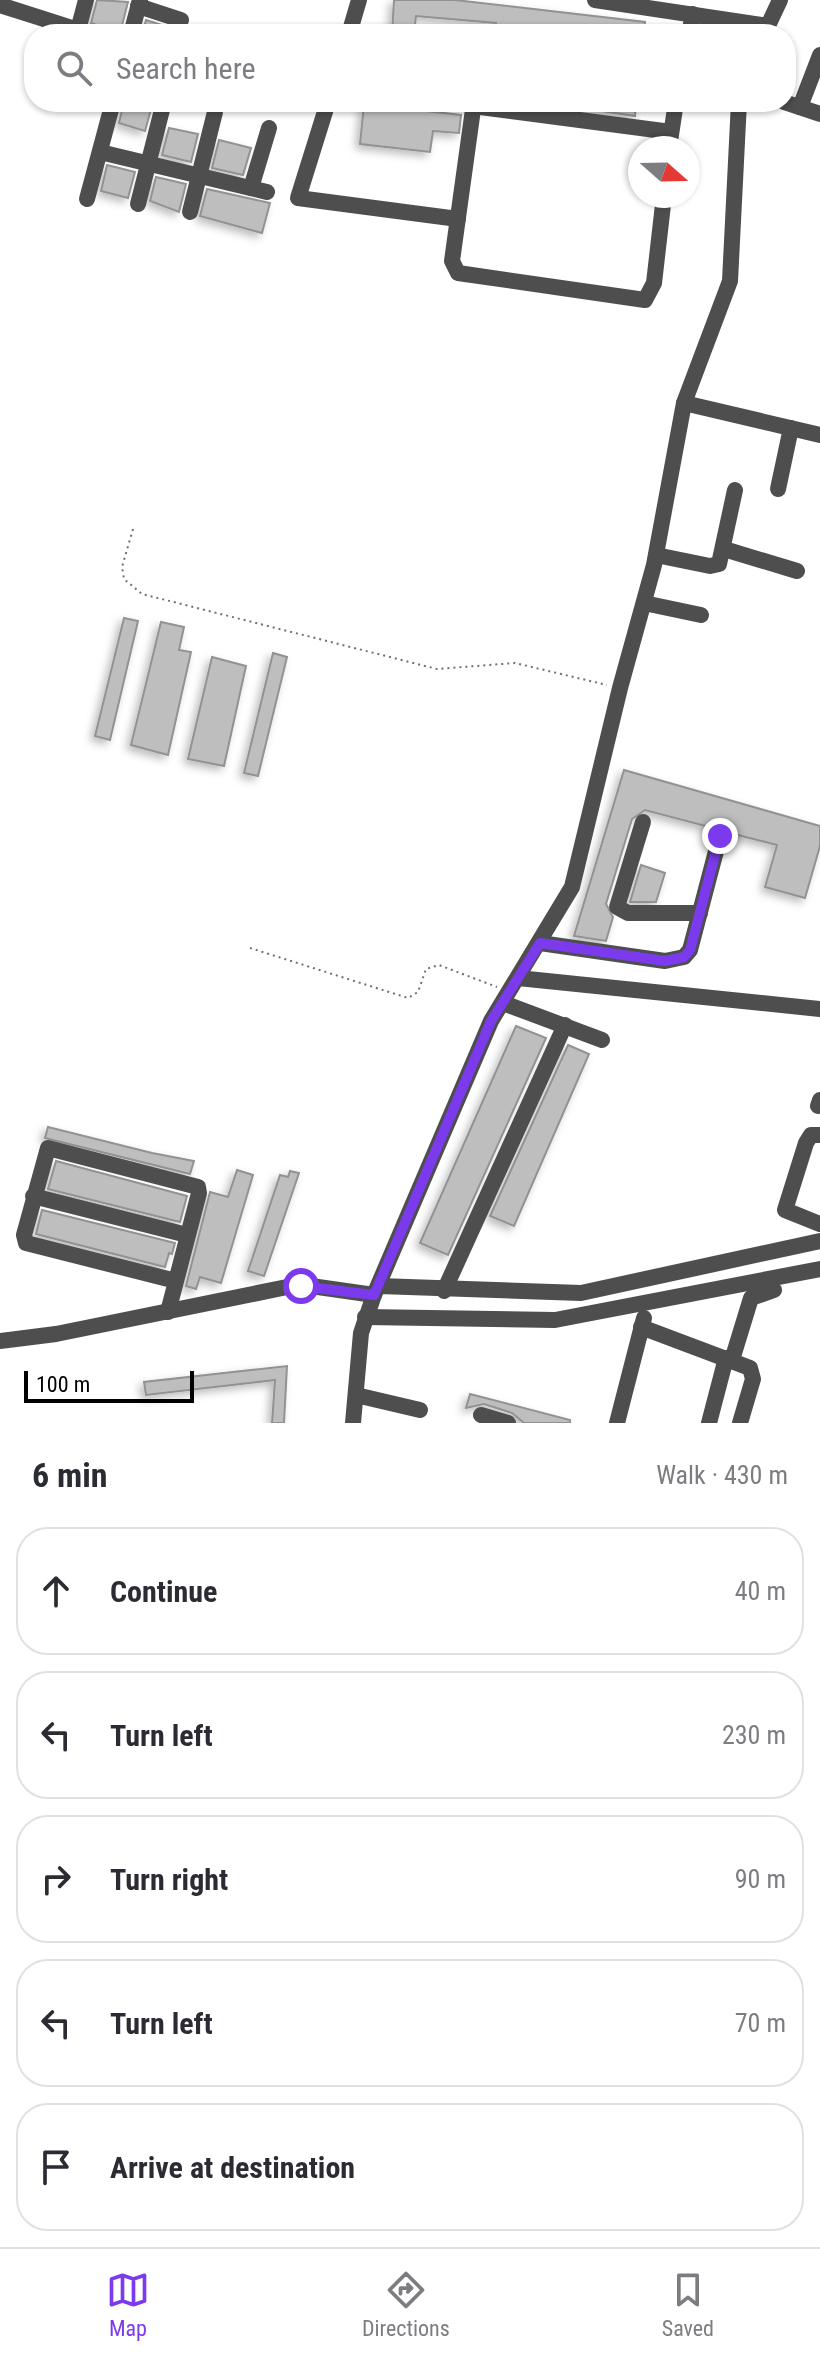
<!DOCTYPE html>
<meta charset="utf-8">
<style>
:root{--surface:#fff;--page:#f7f7f7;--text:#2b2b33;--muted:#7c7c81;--line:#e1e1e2;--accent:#7c3aed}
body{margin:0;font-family:"Roboto Condensed",sans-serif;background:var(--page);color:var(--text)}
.compass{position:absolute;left:628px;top:136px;width:72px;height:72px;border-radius:50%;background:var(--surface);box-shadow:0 2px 6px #0004;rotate:110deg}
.scale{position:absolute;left:24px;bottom:20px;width:170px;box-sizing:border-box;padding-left:8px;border:4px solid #000;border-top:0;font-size:22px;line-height:28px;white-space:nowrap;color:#000;-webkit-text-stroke:6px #fff;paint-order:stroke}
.stop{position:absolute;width:24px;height:24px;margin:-18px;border:6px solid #7c3aed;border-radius:50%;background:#fff}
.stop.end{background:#7c3aed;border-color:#fff;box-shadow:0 2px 8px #0008}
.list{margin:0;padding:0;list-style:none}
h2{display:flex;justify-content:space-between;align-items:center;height:104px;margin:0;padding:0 32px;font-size:34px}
h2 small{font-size:26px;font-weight:400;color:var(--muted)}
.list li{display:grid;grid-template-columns:52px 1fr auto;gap:24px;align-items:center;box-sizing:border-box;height:128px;margin:0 16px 16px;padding:0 16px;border:2px solid var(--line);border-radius:32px}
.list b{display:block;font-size:30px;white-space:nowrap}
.list em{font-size:26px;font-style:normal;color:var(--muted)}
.icon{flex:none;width:44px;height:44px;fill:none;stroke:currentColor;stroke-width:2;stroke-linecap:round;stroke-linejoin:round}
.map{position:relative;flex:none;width:820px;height:1423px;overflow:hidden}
.search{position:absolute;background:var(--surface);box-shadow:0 2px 6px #0004;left:24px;right:24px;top:24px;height:88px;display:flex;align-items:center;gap:20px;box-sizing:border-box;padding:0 28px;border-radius:32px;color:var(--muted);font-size:30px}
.sheet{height:824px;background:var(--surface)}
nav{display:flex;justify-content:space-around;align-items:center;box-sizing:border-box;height:112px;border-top:2px solid var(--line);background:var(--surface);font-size:22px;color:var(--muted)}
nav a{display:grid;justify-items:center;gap:4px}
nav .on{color:var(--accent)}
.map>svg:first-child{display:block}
.building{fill:#bebebe;stroke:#929292;stroke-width:2;filter:url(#shadow)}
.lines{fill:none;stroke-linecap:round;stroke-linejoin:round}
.path{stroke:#707070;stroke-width:2;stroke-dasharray:2 4;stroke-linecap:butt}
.minor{stroke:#4e4e4e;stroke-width:16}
.route{stroke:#7c3aed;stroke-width:10}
</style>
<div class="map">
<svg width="820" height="1423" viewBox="0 0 820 1423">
<defs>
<filter id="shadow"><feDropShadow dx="-4" dy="4" stdDeviation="4" flood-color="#0004"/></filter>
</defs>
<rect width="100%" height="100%" fill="#fff"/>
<g class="building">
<path d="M97,0L128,2L120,33L91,23Z"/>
<path d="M394,0H455L645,22L644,34H495L496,23L416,16L414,34H392Z"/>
<path d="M146,20L171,28L169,34H142Z"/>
<path d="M124,102H153L145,131L119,123Z"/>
<path d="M542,102H636L635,116Z"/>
<path d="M364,104L461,115L459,133L433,131L430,152L360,144Z"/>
<path d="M169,128L198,134L191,162L162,155Z"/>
<path d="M219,140L251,148L243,175L212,168Z"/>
<path d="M107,165L135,172L128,198L101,191Z"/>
<path d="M156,177L186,184L179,212L150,201Z"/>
<path d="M207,189L270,203L262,233L200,216Z"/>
<path d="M124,618L138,621L110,740L95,736Z"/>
<path d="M161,622L184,627L179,650L191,652L168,755L131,745Z"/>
<path d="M273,653L287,657L258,776L244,773Z"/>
<path d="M212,657L246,666L224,766L188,759Z"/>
<path d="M624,770L820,826V846L805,898L765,887L777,845L730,833L724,826L713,828L645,810L632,819L606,904L613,917L606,941L574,936Z"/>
<path d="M641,865L665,873L656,902H630Z"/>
<path d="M516,1026L546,1038L448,1255L420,1243Z"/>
<path d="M568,1045L589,1054L514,1226L490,1216Z"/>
<path d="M48,1127L152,1153L194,1161L190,1174L45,1138Z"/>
<path d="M56,1161L187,1196L180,1222L48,1189Z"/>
<path d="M237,1170L253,1175L221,1283L200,1277L196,1289L186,1286L210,1192L228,1197Z"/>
<path d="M290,1171L299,1173L264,1276L248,1271L280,1175L288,1177Z"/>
<path d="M42,1210L175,1243L172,1254L169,1253L165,1267L36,1234Z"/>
<path d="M287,1366L284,1423H272L275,1380L146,1395L144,1382Z"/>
<path d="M470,1394L570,1420V1423H524L512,1413L484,1404L466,1408Z"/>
</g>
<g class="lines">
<g class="path">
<path d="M133,529L122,567L124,579L142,594L437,669L515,663L607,685"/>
<path d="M250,948L408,998L418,992L426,969L439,965L497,987"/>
</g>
<g class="minor">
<path d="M595,0L768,26"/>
<path d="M0,5L91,34"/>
<path d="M138,6L181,20"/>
<path d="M78,30L86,0"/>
<path d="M131,34L140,0"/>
<path d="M349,34L359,0"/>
<path d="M689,34L693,14"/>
<path d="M764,34L780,0"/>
<path d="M328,102L298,198L458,219"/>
<path d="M474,102L452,261L458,273L645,300L654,283L664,196"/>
<path d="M784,102L820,114"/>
<path d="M473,106L671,132"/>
<path d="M800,107L820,55"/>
<path d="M669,148L676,102"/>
<path d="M100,152L267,192"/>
<path d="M251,188L269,128"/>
<path d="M87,199L113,102"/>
<path d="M138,204L164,102"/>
<path d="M190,212L215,112"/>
<path d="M684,403L820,435"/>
<path d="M778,489L791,428"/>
<path d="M724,549L797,571"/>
<path d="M656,555L710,566L719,564L735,490"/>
<path d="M644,603L701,615"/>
<path d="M643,822L617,907L628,913H700"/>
<path d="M540,943L665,961L684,957L690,950L720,836"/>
<path d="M518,978L820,1009"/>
<path d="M503,1003L602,1040"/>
<path d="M818,1106L820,1100"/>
<path d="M820,1135H811L806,1143L785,1210L820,1224"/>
<path d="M33,1196L187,1235"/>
<path d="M379,1286L581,1293L820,1241"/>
<path d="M444,1291L565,1025"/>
<path d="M168,1312L199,1193L198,1187L48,1148L24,1235L26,1243L176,1281"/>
<path d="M365,1317L555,1320L820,1269"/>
<path d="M641,1327L750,1368L753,1379L740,1423"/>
<path d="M0,1341L56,1334L292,1286H311L374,1295"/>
<path d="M732,1360L751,1298L774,1290"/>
<path d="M356,1395L420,1410"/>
<path d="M481,1415L508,1423"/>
<path d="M353,1423L361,1333L374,1295L491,1021L572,887L620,688L654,565L684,403L730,281L739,102"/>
<path d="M617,1423L644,1318"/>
<path d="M709,1423L726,1358"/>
</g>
</g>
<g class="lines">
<path class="route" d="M301,1286L374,1295L491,1021L540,943L665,961L684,957L690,950L720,836"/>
</g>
</svg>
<svg class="compass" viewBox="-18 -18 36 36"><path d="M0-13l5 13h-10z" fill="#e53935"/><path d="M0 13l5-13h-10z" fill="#7c7c81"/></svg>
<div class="scale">100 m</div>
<div class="stop" style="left:301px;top:1286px"></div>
<div class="stop end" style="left:720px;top:836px"></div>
<div class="search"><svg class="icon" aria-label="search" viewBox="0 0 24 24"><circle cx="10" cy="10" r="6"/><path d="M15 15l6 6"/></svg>Search here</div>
</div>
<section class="sheet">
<h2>6 min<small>Walk · 430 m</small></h2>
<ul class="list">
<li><svg class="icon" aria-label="ahead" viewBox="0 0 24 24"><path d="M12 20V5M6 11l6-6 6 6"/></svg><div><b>Continue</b></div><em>40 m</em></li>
<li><svg class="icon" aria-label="left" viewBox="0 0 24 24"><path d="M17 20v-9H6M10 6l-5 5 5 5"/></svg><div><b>Turn left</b></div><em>230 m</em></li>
<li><svg class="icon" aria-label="right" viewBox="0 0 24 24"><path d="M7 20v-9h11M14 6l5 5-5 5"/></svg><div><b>Turn right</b></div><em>90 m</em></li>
<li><svg class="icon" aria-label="left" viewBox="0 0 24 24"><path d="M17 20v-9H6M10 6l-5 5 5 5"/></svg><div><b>Turn left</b></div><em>70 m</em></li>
<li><svg class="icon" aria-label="arrive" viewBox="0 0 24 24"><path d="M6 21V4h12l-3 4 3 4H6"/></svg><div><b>Arrive at destination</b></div></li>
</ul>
</section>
<nav>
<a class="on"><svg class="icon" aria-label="map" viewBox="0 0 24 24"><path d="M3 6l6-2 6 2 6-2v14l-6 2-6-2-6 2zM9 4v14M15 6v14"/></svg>Map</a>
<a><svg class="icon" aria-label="directions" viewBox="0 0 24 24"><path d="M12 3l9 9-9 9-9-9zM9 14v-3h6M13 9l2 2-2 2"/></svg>Directions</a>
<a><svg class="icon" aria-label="saved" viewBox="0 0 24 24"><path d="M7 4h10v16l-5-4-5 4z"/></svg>Saved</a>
</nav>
